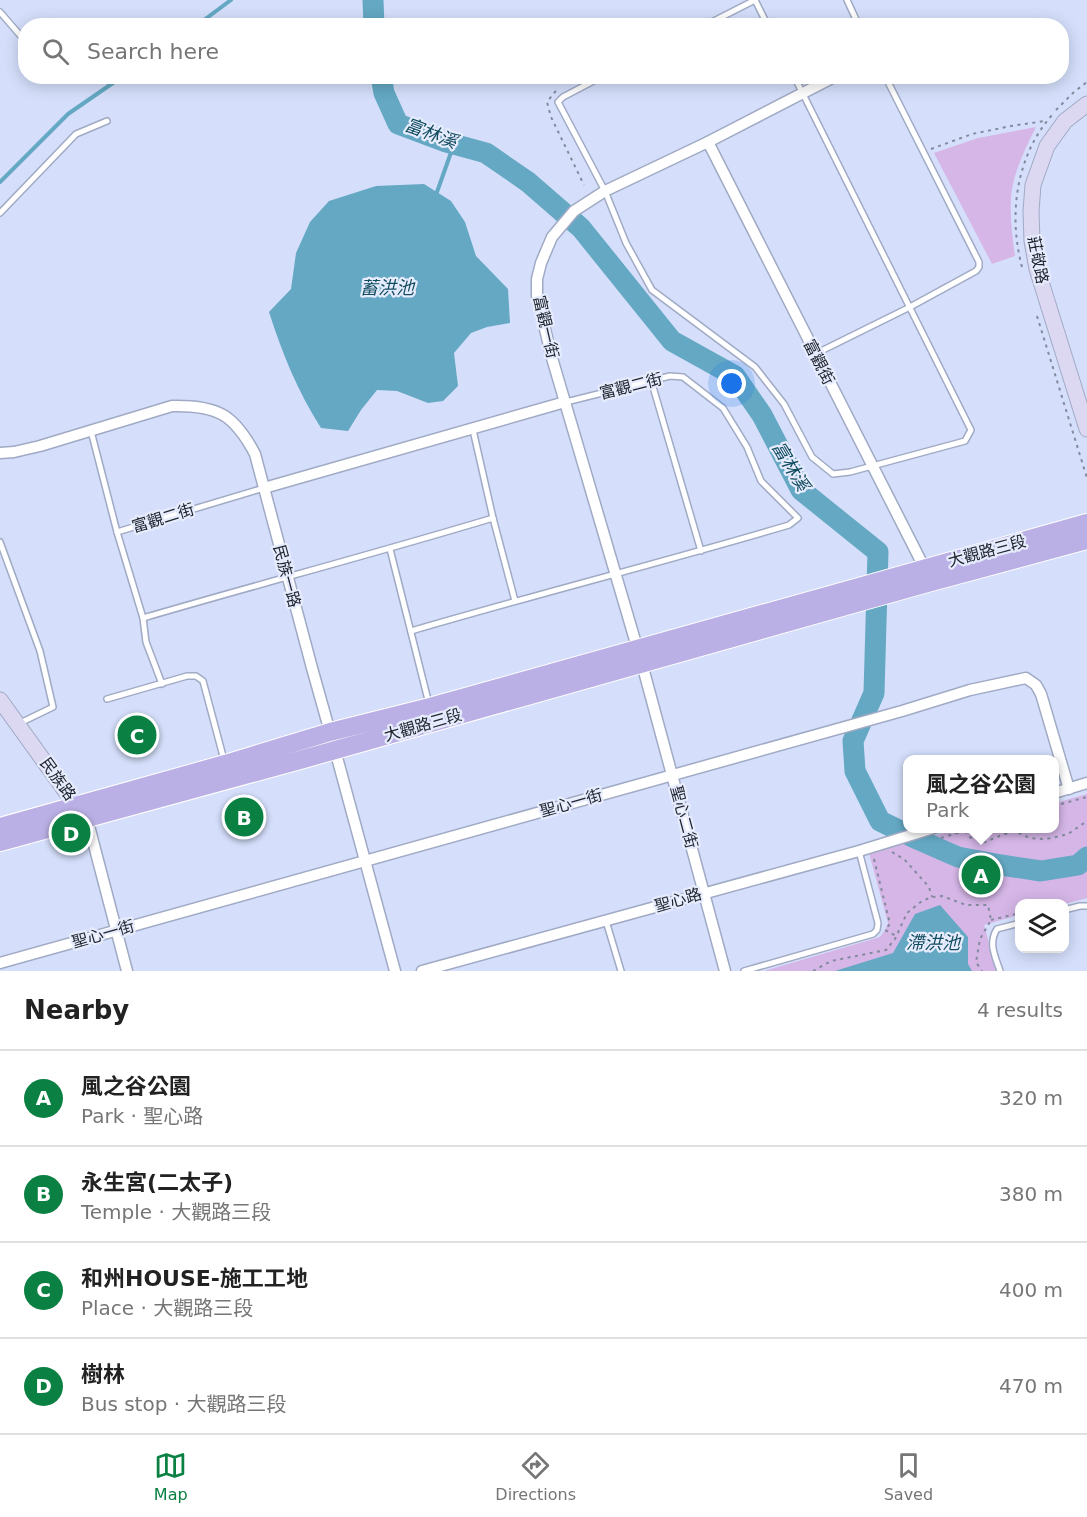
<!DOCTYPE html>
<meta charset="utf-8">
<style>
:root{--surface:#fff;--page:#f2f2f2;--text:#222;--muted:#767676;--line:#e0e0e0;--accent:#0b8043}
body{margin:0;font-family:"DejaVu Sans","Noto Sans TC",sans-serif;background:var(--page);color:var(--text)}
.controls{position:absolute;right:18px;bottom:18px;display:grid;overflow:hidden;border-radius:12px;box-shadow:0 3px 15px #0003}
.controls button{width:54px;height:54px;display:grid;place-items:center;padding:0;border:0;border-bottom:2px solid var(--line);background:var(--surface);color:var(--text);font:30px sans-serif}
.you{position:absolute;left:732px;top:384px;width:21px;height:21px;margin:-15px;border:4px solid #fff;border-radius:50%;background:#1a73e8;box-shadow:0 0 0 9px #1a73e833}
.badge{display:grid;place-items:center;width:39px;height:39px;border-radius:50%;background:var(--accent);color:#fff;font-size:20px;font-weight:700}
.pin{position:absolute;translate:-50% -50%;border:3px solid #fff;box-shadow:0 2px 6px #0006}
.popup{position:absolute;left:903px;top:755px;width:156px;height:78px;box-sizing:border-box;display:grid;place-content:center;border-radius:12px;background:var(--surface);filter:drop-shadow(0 2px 4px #0005);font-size:20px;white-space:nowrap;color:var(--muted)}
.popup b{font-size:22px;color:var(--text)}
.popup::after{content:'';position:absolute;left:50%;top:100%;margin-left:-12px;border:12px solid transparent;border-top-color:var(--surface)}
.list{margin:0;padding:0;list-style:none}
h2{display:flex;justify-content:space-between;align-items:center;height:78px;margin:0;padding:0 24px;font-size:26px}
h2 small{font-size:20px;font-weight:400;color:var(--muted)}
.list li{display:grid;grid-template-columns:39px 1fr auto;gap:18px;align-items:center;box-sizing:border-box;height:96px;padding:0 24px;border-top:2px solid var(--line)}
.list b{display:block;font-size:22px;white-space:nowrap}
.list p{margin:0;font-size:20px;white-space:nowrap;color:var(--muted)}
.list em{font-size:20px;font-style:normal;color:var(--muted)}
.icon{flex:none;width:33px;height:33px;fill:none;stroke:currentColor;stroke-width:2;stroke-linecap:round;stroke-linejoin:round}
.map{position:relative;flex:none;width:1087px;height:971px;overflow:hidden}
.search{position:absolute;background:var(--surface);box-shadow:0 3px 15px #0003;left:18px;right:18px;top:18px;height:66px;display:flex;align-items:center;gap:15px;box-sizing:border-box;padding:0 21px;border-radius:24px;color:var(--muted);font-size:22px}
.sheet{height:462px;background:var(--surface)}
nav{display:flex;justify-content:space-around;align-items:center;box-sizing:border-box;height:84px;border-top:2px solid var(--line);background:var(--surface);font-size:16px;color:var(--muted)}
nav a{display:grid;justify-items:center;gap:3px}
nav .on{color:var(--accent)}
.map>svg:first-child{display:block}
.green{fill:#d5b6e7}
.water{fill:#64a8c3}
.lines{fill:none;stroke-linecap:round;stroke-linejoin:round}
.stream{stroke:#64a8c3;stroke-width:4}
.river{stroke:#64a8c3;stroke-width:21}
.lane-casing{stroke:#a0aac4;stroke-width:8}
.street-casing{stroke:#a0aac4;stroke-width:13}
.secondary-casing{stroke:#a0aac4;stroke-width:17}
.primary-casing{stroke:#fff;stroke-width:20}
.path{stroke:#838a9e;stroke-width:2;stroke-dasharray:3 4.5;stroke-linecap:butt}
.lane{stroke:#fff;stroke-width:5}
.street{stroke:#fff;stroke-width:10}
.secondary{stroke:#ddd8f2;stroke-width:15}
.primary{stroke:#bbb0e5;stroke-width:18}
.labels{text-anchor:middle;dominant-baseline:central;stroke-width:4.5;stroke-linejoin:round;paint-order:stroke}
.street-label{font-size:16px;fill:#21252f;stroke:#e6ecfd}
.water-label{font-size:18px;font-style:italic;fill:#104b5e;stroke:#e6ecfd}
</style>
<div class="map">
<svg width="1087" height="971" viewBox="0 0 1087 971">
<rect width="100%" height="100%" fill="#d5dffb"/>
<g class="green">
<path d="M1036,127C1026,147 1016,167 1012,189C1009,211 1012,235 1015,256L992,264L934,153L978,138Z"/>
<path d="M1087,794V898L1065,904H1020L1019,915L984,925L997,971H764L880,937L885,930L888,923L869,853L960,829L1054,828L1055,803Z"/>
</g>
<g class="water">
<path d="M424,184L451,201L465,222L476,256L508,289L510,323L487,327L471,333L454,353L458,386L443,401L428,403L397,391L377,390L361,410L348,431L321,428C298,392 282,353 269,312L291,289L296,253L310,222L329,201L376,186Z"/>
<path d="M940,905L968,937V964L972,971H835L893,953L915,914Z"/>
</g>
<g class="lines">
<g class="stream">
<path d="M196,26L231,0"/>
<path d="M0,182L68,114L123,76"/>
<path d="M437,192L454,144"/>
</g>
<g class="river">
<path d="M373,0L374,26"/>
<path d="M381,76L384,93L398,124L446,142L486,153L528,182L581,228L672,341L735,376L762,415L801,490L878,552L874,693L853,741L855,771L880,821L917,839L958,857L1001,865L1041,871L1078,865L1087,857"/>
</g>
<defs>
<g id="lane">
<path d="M755,0L768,26"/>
<path d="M847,0L859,26"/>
<path d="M0,12L26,42"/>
<path d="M704,26L755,0"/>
<path d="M603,76L563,97L558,102L605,191L626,243L652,290L755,367L784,404L812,457L833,474L850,472L965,441L971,430L794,76"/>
<path d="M0,213L76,134L107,121"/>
<path d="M815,354L910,307L976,271L979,267V262L885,76"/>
<path d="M651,380L701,551"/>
<path d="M473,430L493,518L515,601"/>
<path d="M91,431L117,532L143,618L146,642L162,684"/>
<path d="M117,532L264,488"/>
<path d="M0,542L40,651L53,707L18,724"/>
<path d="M390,549L429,704"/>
<path d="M143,618C259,584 377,553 493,518"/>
<path d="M411,631C537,594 664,562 789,525L798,518L761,481L747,447L723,408L683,377L670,376L566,402"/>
<path d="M107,699L187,676H196L203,681L224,760"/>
<path d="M1064,910L1080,906H1087"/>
<path d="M606,921L621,971"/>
<path d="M744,971L873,934L877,930L878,923L859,851"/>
<path d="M1000,971C995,956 988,943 997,929L1020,923"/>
</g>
<g id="street">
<path d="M708,142L926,571"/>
<path d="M0,453L14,452L40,446L172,406C217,405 234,414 255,454L312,668L335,750L395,971"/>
<path d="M264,488L565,402"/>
<path d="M1054,793L1087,783"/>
<path d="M84,818L89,826L127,971"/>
<path d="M0,963L902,711L970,690L1026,678L1036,685L1041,694L1069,789"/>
<path d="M422,971L859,851L934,828"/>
<path d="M725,971L642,664L552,358L537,296V279L541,263L552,237L574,211L605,191L708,142L836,76"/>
</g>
<g id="secondary">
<path d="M1087,104L1065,121L1047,146L1033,185L1031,211L1032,241L1037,269L1087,429"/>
<path d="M0,700L82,814"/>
</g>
<g id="primary">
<path d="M0,827L225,764L330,732L430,707L1087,523"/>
<path d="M0,842L300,760L931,582L1087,540"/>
</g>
</defs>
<use href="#lane" class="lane-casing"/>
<use href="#street" class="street-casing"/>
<use href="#secondary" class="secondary-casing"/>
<use href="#primary" class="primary-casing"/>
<g class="path">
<path d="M687,26L698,20"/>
<path d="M556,91L554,93L547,102L551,117L584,185"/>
<path d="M1056,110L1074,92L1087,82"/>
<path d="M931,149L972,134L1011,126L1045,121"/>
<path d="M1022,267C1008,215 1016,156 1052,115"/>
<path d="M1037,316L1087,478"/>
<path d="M1054,806L1087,797"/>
<path d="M972,828L965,831L969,837L985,842L1002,835L1014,831L1030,838L1042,839L1052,838L1068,834L1087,821"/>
<path d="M941,838L964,831"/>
<path d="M892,852L904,859L929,887L932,897"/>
<path d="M874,859L890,924L885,930L896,936"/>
<path d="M991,920L1020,913"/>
<path d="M813,971L831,961L886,950L895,939L907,913L922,901L932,897L942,896L966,905H988L991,920L980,939L976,962L982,971"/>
</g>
<use href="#lane" class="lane"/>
<use href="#street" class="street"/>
<use href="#secondary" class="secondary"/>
<use href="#primary" class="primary"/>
</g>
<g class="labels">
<g class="street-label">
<text transform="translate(1038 260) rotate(79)">莊敬路</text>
<text transform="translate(546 327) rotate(77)">富觀一街</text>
<text transform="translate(819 362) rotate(63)">富觀街</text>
<text transform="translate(631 386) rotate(-14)">富觀二街</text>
<text transform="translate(163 518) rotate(-17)">富觀二街</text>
<text transform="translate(987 551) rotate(-15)">大觀路三段</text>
<text transform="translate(287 576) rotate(75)">民族一路</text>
<text transform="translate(423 725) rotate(-16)">大觀路三段</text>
<text transform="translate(58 779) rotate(54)">民族路</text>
<text transform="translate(571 803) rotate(-16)">聖心一街</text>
<text transform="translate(684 817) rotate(75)">聖心二街</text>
<text transform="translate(678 900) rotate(-16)">聖心路</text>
<text transform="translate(103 934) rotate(-16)">聖心一街</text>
</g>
<g class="water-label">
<text transform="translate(431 133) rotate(20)">富林溪</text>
<text x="387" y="287">蓄洪池</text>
<text transform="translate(791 466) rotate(59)">富林溪</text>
<text x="933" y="942">滯洪池</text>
</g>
</g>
</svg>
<div class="controls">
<button><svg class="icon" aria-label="layers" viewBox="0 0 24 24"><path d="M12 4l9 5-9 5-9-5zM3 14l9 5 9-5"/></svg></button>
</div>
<div class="you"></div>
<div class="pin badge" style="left:981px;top:875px">A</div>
<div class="popup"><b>風之谷公園</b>Park</div>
<div class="pin badge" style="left:244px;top:817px">B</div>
<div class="pin badge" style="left:137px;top:735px">C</div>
<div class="pin badge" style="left:71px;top:833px">D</div>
<div class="search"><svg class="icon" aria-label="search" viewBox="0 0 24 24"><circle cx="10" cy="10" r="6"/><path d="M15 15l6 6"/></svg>Search here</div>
</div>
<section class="sheet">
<h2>Nearby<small>4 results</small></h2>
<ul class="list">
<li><span class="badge">A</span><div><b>風之谷公園</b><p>Park · 聖心路</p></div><em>320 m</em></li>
<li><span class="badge">B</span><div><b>永生宮(二太子)</b><p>Temple · 大觀路三段</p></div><em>380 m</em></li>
<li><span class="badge">C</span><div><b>和州HOUSE-施工工地</b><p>Place · 大觀路三段</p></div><em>400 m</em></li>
<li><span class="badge">D</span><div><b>樹林</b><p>Bus stop · 大觀路三段</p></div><em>470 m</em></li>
</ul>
</section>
<nav>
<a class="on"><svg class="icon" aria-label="map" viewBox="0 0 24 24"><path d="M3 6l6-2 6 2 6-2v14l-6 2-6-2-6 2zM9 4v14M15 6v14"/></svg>Map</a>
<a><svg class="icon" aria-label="directions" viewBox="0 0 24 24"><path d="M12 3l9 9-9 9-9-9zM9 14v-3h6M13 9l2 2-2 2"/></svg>Directions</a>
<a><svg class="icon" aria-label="saved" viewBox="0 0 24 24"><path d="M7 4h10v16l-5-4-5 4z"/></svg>Saved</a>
</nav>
